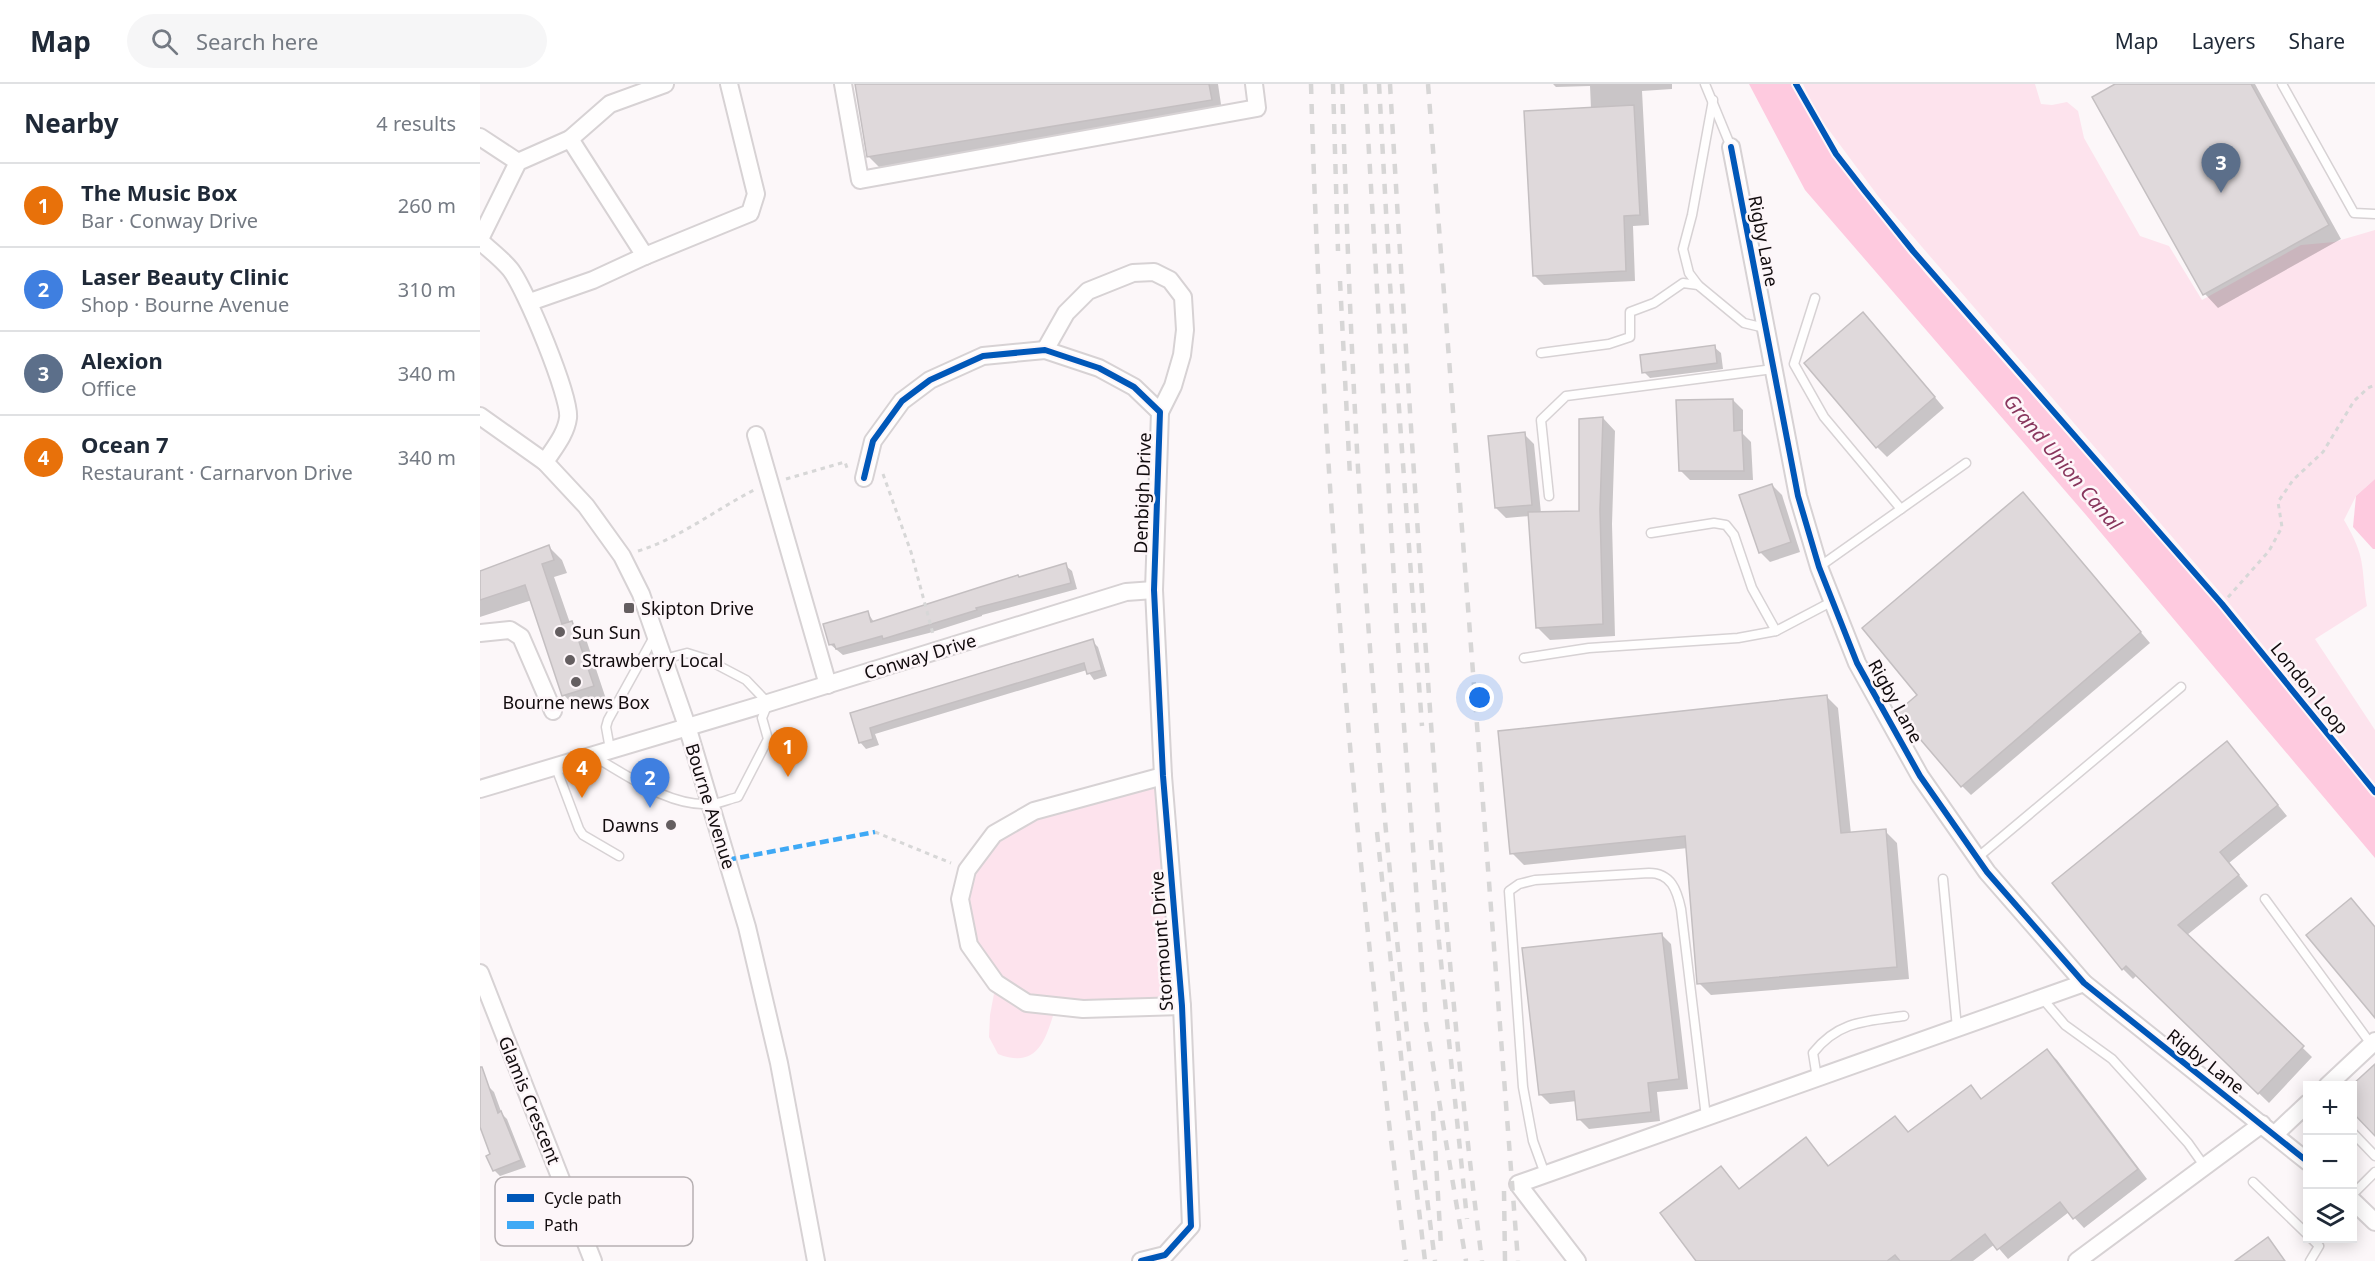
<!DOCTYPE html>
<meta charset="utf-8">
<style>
:root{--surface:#fff;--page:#f6f6f7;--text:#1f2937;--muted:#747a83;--line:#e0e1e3;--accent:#1a73e8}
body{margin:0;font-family:"Noto Sans",sans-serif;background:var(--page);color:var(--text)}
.controls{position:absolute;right:18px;bottom:18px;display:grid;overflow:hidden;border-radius:0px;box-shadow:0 3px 15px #0003}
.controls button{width:54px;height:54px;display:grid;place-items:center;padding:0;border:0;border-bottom:2px solid var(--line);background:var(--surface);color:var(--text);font:30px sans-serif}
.you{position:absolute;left:1000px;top:614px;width:21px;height:21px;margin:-15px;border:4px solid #fff;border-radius:50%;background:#1a73e8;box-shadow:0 0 0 9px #1a73e833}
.badge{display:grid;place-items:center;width:39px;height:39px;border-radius:50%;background:var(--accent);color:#fff;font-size:20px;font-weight:700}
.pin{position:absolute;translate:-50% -50px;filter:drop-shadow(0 2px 3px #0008)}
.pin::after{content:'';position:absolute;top:32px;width:21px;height:18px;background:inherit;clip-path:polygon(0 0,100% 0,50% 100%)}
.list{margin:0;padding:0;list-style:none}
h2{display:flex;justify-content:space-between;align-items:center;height:78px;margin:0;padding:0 24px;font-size:26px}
h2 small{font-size:20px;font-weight:400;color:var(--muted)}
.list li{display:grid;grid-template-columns:39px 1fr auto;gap:18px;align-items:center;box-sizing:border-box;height:84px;padding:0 24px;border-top:2px solid var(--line)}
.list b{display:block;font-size:22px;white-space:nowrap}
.list p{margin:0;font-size:20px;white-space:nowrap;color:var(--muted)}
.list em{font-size:20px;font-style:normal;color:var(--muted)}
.icon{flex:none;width:33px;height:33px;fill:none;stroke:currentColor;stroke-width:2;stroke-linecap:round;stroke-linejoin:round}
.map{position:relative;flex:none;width:1895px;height:1177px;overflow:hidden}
header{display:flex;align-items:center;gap:36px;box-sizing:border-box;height:84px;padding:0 30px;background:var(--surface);border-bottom:2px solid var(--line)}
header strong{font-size:28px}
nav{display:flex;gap:33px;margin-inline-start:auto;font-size:21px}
.search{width:420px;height:54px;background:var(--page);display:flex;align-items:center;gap:15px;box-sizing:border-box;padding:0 21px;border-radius:33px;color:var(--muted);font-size:22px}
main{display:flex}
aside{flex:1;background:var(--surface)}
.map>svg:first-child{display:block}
.green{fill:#fde3ed}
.water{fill:#fecadf}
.shadow{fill:#0003}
.building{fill:#dfd9db;stroke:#c4bfc1;stroke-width:1.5}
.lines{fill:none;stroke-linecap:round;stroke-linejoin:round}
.lane-casing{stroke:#d7d2d4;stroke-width:11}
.street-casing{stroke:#d7d2d4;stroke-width:20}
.path{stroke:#d7d7d7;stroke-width:3;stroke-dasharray:4.5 4.5;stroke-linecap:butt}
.lane{stroke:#fffefe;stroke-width:8}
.street{stroke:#fffefe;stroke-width:16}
.rail{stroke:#d7d6d6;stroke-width:4.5;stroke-dasharray:10 10;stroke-linecap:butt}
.quiet{stroke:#3fa9f5;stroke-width:4.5;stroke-dasharray:9 4.5;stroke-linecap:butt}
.cycleway-casing{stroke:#fdf6f9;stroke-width:10}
.cycleway{stroke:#0057b8;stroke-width:6}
.poi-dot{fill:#645e60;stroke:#fdf6f9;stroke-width:2}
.labels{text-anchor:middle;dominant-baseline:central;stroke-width:5;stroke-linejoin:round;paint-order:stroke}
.street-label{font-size:18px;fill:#120c0e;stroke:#fdf6f9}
.poi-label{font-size:18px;fill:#120c0e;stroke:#fdf6f9;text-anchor:start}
.water-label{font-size:20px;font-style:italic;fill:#88365d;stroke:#fdf6f9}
.key{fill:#fdf6f9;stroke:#b6b0b2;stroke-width:1.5}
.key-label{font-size:16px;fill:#120c0e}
</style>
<header>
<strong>Map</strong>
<div class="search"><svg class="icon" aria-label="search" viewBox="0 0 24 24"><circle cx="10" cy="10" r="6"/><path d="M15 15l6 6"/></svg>Search here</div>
<nav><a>Map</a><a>Layers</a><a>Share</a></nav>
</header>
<main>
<aside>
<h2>Nearby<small>4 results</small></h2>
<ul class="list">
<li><span class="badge" style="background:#e8710a">1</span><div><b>The Music Box</b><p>Bar · Conway Drive</p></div><em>260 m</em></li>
<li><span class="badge" style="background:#3f7fe0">2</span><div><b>Laser Beauty Clinic</b><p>Shop · Bourne Avenue</p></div><em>310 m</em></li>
<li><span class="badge" style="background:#5c6f8a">3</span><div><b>Alexion</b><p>Office</p></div><em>340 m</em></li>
<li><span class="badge" style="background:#e8710a">4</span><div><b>Ocean 7</b><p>Restaurant · Carnarvon Drive</p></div><em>340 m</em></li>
</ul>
</aside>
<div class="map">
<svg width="1895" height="1177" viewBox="0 0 1895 1177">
<rect width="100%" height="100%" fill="#fcf7f9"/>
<g class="green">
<path d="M1323,0H1555L1561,20L1572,21L1587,18L1598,27L1604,54L1660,152L1689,162L1722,216L1821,161L1854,158L1895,146V395L1876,412L1864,436C1871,448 1878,461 1881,475C1884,490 1884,507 1887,522L1835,555L1895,646V700L1744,513L1398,112L1337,30Z"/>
<path d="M683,692L702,922H576C566,954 559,986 518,970L509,953L510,931L516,899L489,861L487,786L514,750L554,727Z"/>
</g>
<g class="water">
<path d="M1269,0H1312L1350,67L1379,107L1446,190L1777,566L1895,714V774L1606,431L1325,106Z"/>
<path d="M1895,395V465H1893L1873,443L1876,412Z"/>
</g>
<g class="shadow">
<path d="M376,0H738L742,27L399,83L388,72Z"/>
<path d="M1073,0H1192V5L1162,7L1169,141L1153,142L1155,197L1064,201L1054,191L1111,25L1110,2L1076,3Z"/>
<path d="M1638,0H1775L1861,155L1738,224L1725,210L1614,13Z"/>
<path d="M1393,240L1464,324L1407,373L1397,363Z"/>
<path d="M1234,263L1241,269L1243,285L1170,294L1164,288Z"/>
<path d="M1253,316L1263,326V350L1271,358L1273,396H1210L1200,386Z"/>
<path d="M1123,334L1135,347L1132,440L1135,552L1070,556L1057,543L1050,432L1026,434L1016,424L1044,350L1054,360L1061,429L1100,428Z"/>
<path d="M1292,401L1302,411L1320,468L1290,478L1280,468Z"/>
<path d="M1543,410L1670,559L1491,711L1482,702L1440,611Z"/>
<path d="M69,463L82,476L87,489L74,493L90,539H92L105,552L126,615L97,625L84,611L52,516L0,533V487Z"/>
<path d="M585,481L592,487L597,505L502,531V532L449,549L363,571L351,561L387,528L394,538Z"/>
<path d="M612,557L618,563L627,592L614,596L607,586L395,650L399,661L386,665L380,658L372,630Z"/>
<path d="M1346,612L1358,624L1371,750L1405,747L1417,759L1429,895L1231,911L1219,899L1208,764L1044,781L1032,769Z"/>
<path d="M1756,669L1807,732L1749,779L1768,802L1707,851L1832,973L1789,1019L1657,891L1653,895L1643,885Z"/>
<path d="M1181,850L1191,860L1208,1005L1177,1008L1180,1037L1109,1045L1099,1035L1097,1017L1070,1020L1060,1010Z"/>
<path d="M1567,967L1577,976L1667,1095L1604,1144L1589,1128L1528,1175L1515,1160L1493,1177H1218L1241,1084L1260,1106L1326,1055L1350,1083L1415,1034L1429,1049L1490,1003L1503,1016Z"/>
<path d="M8,1002L14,1008L22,1030L27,1035L46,1083L20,1092L14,1086L12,1071L0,1043V1005Z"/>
</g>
<g class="building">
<path d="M375,0H729L732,16L387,73Z"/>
<path d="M1635,0H1771L1849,141L1723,211L1612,13Z"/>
<path d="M1154,21L1160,131L1144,132L1146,187L1053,192L1044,27Z"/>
<path d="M1383,228L1455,313L1396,364L1324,279Z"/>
<path d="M1235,261L1237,279L1162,289L1160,271Z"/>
<path d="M1253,315L1254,347L1262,346L1264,387H1199L1196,316Z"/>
<path d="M1123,333L1120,426L1123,540L1056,544L1048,428L1099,427V335Z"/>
<path d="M1045,348L1052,421L1015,424L1008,352Z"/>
<path d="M1292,400L1311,458L1279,469L1259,411Z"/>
<path d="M1543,408L1661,548L1481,703L1417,628L1437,611L1382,544Z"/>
<path d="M69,461L74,476L62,480L82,540L92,537L114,602L82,612L45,501L0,516V487Z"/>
<path d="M586,479L591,499L496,524L497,526L403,555L402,552L356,565L354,560L349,561L343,540L388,527L391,538L519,497L538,491L539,493Z"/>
<path d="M613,555L622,586L607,590L604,579L415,636L390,644L393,655L379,659L370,629Z"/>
<path d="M1347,611L1361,749L1406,745L1417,883L1217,900L1205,752L1030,770L1018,647Z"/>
<path d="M1747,657L1798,721L1740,768L1759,791L1698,841L1824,962L1778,1010L1646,882L1642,886L1572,799Z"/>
<path d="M1871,814L1895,843V934L1826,851Z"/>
<path d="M1182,849L1199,995L1168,999L1171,1028L1097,1036L1094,1007L1059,1011L1042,864Z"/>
<path d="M1567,965L1658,1085L1593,1135L1580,1118L1517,1166L1505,1150L1470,1177H1420L1415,1171L1407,1177H1216L1180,1129L1241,1082L1259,1105L1326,1053L1348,1082L1415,1032L1428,1048L1491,1001L1501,1015Z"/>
<path d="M1895,980V1052L1872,1028V1001Z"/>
<path d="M0,983H2L18,1029L21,1027L41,1076L13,1087L6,1072L10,1070L0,1043Z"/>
<path d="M1788,1153L1805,1177H1755Z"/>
</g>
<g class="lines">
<defs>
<g id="lane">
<path d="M1225,0L1251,63"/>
<path d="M1802,0L1874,129L1895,130"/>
<path d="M1218,201L1209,189L1203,165L1212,131L1233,16"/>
<path d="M1335,214L1314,280L1344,333L1421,425"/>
<path d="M1061,269L1129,260L1150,253V228L1174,219L1203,199L1218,201L1264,239L1285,244"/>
<path d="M1069,412L1061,336L1086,312L1293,285"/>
<path d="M1171,449L1234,439L1246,441L1254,451L1272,504L1296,547"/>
<path d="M1339,483L1486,379"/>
<path d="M1044,574L1109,564L1258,554L1296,547L1353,517"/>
<path d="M130,665L126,643L128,636L175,551"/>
<path d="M113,672C147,691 189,723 230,720C239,720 249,715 258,713L288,655L282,634L288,619L266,596L226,575L207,569L184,575"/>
<path d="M75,681L99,745L103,751L139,772"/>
<path d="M1497,774L1701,603"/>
<path d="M1463,795L1477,944"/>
<path d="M1785,815L1891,960"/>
<path d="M1562,914L1585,941L1632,975L1708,1059L1725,1083"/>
<path d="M1337,994L1333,969C1358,937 1386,937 1424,932"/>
<path d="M1872,1048L1895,1072"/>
<path d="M1065,1090L1053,1057L1043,1003L1029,807L1039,800L1055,796L1169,789C1191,789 1197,806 1201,825L1226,1033"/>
<path d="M1773,1098L1828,1151"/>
<path d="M1872,1111L1895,1088"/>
<path d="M1830,1177L1839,1162L1831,1154"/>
</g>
<g id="street">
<path d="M363,0L380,96L777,24L774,0"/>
<path d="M0,53L38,78"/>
<path d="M90,55L165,172"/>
<path d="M1251,63L1318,412L1339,483L1377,579L1440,692L1507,788L1604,899L1828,1078"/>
<path d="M0,155L38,78L90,55L130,20L185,0"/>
<path d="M0,157C10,166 22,175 30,185C45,203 91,314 88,334C86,350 74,364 65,378"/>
<path d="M50,218L113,196L165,172L270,129L276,110L249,0"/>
<path d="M565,266L586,229L608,207L653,189L674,188L690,196L703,213L705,246L702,271L693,302L680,328"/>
<path d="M0,332L65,378L106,422L142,472L161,510L207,642L267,843L299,979L336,1177"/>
<path d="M276,351L348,601"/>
<path d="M384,394L393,357L422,317L450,296L503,272L565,266L619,284L654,303L680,328L674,506L683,692L702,922L711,1142L685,1171L661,1177"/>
<path d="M0,549L30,546L41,553L73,627"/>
<path d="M683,692L554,727L514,750L487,786L480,815L489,861L516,899L547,919L603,925L702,922"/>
<path d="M0,705L288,619L646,508L674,506"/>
<path d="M0,889L113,1177"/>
<path d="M1847,1002L1895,957"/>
<path d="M1795,1050L1828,1019"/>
<path d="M1872,1116L1895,1138"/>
<path d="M1097,1177L1038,1100L1604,899"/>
<path d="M1597,1177L1782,1040"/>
</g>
</defs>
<use href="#lane" class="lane-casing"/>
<use href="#street" class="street-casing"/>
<g class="path">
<path d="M1316,0L1356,70L1384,106L1433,167L1742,520L1895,708"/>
<path d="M403,390L431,468L453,550"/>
<path d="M306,395L365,378L368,387"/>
<path d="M158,467C200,454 235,426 274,406"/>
<path d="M1742,520L1789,467L1802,443L1798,418L1813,396L1843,368L1874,317L1888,304L1895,301"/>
<path d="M395,748L471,779"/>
</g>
<use href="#lane" class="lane"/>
<use href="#street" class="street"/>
<g class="rail">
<path d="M831,0C842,393 876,787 926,1177"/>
<path d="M853,0L858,167"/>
<path d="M862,0C868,184 875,368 889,551C905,760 928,969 955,1177"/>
<path d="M885,0L917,547L946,939L986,1177"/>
<path d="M899,0L910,200L942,642"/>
<path d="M910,0C921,190 933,379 946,568C960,772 976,975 1002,1177"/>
<path d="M948,0L1038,1177"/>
<path d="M860,197L870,392"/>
<path d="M897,748L924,1000L945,1177"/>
<path d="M951,756L959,858L987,1135"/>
<path d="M953,1027L961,1162"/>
<path d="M1024,1107L1025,1177"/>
</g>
<path class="quiet" d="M247,776L395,748"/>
<defs>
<g id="cycleway">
<path d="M1316,0L1356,70L1384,106L1433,167L1742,520L1895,708"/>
<path d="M1251,63L1318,412L1339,483L1377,579L1440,692L1507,788L1604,899L1828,1078"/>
<path d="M384,394L393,357L422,317L450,296L503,272L565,266L619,284L654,303L680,328L674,506L683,692L702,922L711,1142L685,1171L661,1177"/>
</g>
</defs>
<use href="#cycleway" class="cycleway-casing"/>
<use href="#cycleway" class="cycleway"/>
</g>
<g class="poi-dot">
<rect x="143" y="518" width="12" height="12" rx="3"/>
<circle cx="80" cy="548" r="6"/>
<circle cx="90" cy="576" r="6"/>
<circle cx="96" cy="598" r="6"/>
<circle cx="191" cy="741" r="6"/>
</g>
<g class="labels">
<g class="street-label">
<text transform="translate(1284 157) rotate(79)">Rigby Lane</text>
<text transform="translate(662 409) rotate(-88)">Denbigh Drive</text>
<text transform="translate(440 572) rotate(-17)">Conway Drive</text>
<text transform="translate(1830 604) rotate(51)">London Loop</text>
<text transform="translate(1416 617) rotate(61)">Rigby Lane</text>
<text transform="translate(231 722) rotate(73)">Bourne Avenue</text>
<text transform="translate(681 857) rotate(-94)">Stormount Drive</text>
<text transform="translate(1726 977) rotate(38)">Rigby Lane</text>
<text transform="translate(50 1016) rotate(68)">Glamis Crescent</text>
</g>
<g class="poi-label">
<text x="161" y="524">Skipton Drive</text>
<text x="92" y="548">Sun Sun</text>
<text x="102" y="576">Strawberry Local</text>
<text x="96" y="618" text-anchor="middle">Bourne news Box</text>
<text x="179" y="741" text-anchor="end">Dawns</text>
</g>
<g class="water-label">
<text transform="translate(1583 378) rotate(50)">Grand Union Canal</text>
</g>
</g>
<rect x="15" y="1093" width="198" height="69" rx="9" class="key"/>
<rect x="27" y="1110" width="27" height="8" fill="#0057b8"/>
<rect x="27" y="1137" width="27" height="8" fill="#3fa9f5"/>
<g class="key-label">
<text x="64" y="1120">Cycle path</text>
<text x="64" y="1147">Path</text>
</g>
</svg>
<div class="controls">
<button>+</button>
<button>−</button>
<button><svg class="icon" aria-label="layers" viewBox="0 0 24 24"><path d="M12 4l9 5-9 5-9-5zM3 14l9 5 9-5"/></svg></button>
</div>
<div class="you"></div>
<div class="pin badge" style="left:308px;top:693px;background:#e8710a">1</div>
<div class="pin badge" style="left:170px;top:724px;background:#3f7fe0">2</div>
<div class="pin badge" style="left:1741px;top:109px;background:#5c6f8a">3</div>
<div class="pin badge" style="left:102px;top:714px;background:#e8710a">4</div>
</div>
</main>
